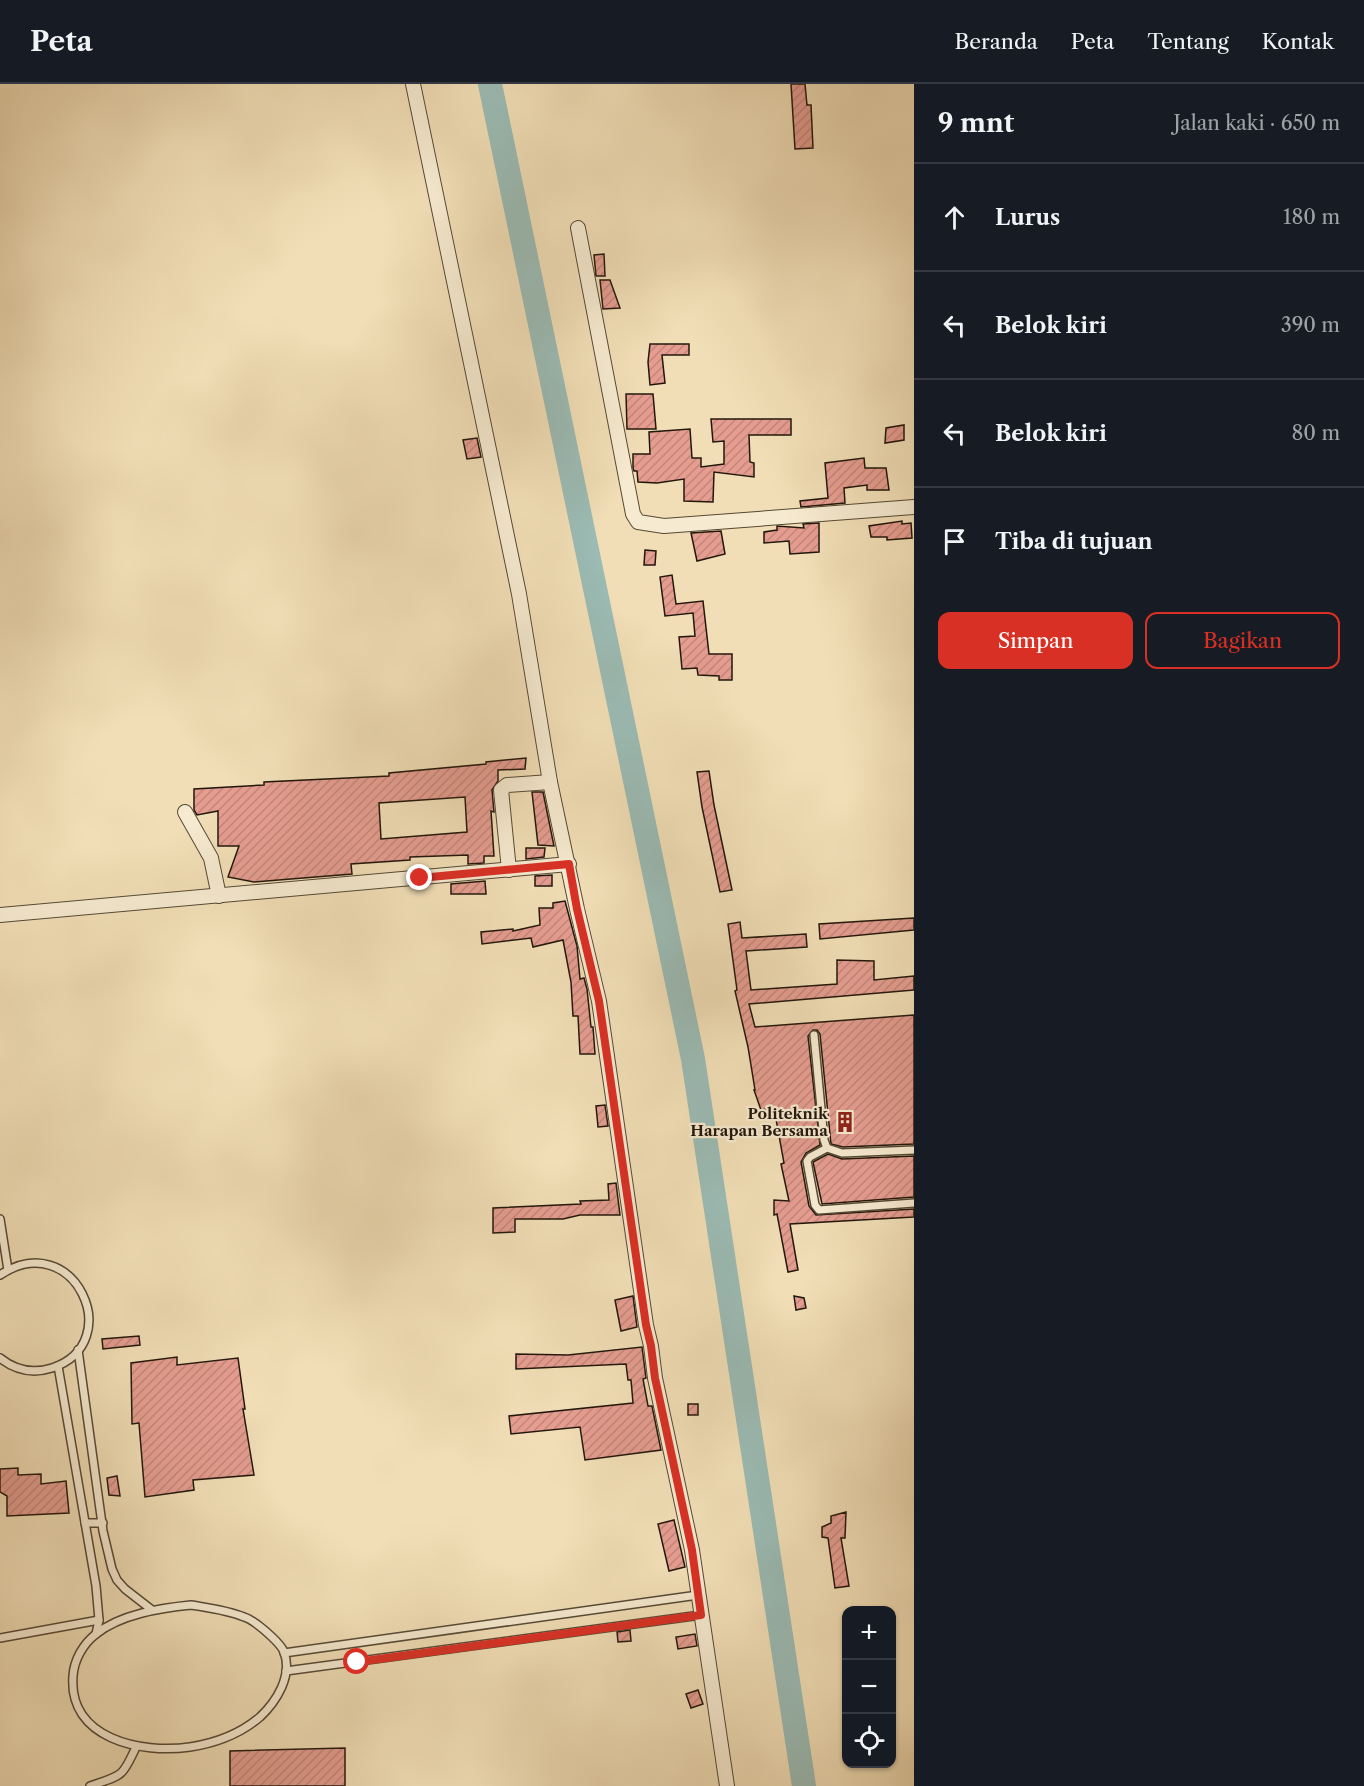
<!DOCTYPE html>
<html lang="id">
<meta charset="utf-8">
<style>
:root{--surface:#171b24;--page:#242831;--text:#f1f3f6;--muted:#9ea1a6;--line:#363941;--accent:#d93025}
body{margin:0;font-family:"Libre Caslon Text",serif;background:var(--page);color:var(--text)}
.controls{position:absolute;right:18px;bottom:18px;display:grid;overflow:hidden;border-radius:12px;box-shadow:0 2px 4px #0004}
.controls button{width:54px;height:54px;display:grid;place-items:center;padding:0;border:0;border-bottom:2px solid var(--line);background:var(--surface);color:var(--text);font:30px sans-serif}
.stop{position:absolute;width:18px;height:18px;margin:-14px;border:4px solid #d93025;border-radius:50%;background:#fff}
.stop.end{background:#d93025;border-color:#fff;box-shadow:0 2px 6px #0008}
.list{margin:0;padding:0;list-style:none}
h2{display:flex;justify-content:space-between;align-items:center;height:78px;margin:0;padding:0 24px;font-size:26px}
h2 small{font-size:20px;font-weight:400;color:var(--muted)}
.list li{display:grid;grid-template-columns:39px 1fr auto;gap:18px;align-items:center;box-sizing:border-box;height:108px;padding:0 24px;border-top:2px solid var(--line)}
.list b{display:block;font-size:22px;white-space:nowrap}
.list em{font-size:20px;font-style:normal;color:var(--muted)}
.actions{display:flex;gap:12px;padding:18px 24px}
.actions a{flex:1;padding:14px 0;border:2px solid var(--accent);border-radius:12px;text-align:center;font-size:21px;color:var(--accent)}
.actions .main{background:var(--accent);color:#fff}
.icon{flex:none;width:33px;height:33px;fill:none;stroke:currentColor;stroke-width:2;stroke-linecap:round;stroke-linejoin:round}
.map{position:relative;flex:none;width:914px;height:1702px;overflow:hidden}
header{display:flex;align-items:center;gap:36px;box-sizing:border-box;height:84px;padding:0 30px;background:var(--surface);border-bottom:2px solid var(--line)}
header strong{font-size:28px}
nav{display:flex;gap:33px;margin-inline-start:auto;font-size:21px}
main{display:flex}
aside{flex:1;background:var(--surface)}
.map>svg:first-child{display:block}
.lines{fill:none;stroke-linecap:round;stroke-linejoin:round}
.river{stroke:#9bbbb4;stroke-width:24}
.building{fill:url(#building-hatch);stroke:#22170c;stroke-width:1.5;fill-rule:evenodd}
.service-casing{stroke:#564936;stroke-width:10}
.minor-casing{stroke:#564936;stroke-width:16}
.service{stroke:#f6ead0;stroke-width:7}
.minor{stroke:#f6ead0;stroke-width:14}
.route{stroke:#d93025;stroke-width:8}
.labels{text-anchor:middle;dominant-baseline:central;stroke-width:4.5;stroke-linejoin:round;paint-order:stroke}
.poi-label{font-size:15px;font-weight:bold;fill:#22170c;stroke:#f6ead0;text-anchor:end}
</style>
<header>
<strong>Peta</strong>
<nav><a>Beranda</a><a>Peta</a><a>Tentang</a><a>Kontak</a></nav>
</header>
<main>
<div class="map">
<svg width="914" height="1702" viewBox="0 0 914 1702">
<defs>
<pattern id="building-hatch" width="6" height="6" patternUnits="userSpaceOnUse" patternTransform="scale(1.5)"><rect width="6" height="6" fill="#e59d90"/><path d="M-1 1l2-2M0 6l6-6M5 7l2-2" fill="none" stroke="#c4867b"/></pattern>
</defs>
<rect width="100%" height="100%" fill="#f1deb6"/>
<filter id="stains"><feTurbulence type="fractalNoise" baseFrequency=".00333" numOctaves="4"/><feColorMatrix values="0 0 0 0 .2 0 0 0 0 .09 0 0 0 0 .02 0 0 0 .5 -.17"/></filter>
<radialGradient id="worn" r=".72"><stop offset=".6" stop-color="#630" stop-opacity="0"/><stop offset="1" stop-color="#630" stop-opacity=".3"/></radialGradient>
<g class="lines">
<path class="river" d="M490,0L693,975L804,1702"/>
</g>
<g class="building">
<path d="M791,0H805L807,21H811L813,64L795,65Z"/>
<path d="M604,170L605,192H596L594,171Z"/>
<path d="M600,196H610L620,224L603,225Z"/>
<path d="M650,260H689V271H662L665,299L650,301L648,278Z"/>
<path d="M626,310H653L656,345H627Z"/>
<path d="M711,335H791V351H749L750,378L754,379V393L714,388L713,418L684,417V395L657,399L638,398L637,387H634L633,384V370H650L649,348L690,345L692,374H701V383L724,380V357L713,358Z"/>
<path d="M904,341V356L885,359L886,344Z"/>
<path d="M477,354L481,373L467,375L463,356Z"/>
<path d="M864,374L865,384H886L889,406H867V401L844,404L845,419L801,423L800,417L828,414L825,379Z"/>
<path d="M902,437V440L911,439L912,454L887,456V453H871L869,442Z"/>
<path d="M819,439V468L790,470L789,457L764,459V448L777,446V442L804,444L803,440Z"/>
<path d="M721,447L725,470L697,477L691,449Z"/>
<path d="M645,466L656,467L655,481H644Z"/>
<path d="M672,491L676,520L703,517L709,570H732V596H719V592L698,591L697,584L682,585L679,553L695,552L693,529L665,532L660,493Z"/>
<path d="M526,674L525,685L498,686V697L492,706L494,728L491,727L494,772H484V779L468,780V771L410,773V776L351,780L352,790L254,798L228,793L239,762H218V727L197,731L194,726V705L264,701V698L389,692V689L486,680V678ZM465,713L467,748L381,755L379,719Z"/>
<path d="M709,687L714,721L732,806L720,808L702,723L697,688Z"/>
<path d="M532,708H543L554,762L538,761Z"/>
<path d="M526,764H545L544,773L526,775Z"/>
<path d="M552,791V802H535V792Z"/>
<path d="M485,797L486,810H451V800Z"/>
<path d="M565,817L577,862L580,895L584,894L587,905L591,943H593L595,970H580L578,932H573L571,898L563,856L533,863L531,854L482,860L481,848L513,845V847L540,841L539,824H553V819Z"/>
<path d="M914,834V846L820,855L819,840Z"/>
<path d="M740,838L742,854L806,850L807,863L746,867L751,906L837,900V876L874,877V896L914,892V906L749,920L755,943L914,931V1060L843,1063L831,1060L820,950L817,946H813L808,952L820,1061L806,1069L801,1078L809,1122L816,1131L914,1125V1133L790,1140L798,1186L788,1188L777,1130L774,1131V1116L789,1117L781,1080L784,1079L774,1024L761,1026L754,1006H755L748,963L735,907L737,906L728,840Z"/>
<path d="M605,1021L608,1042L598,1043L596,1022Z"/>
<path d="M828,1070L842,1075L914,1072V1113L822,1120L813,1078Z"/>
<path d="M616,1099L620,1131H580L563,1135H515V1148L493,1149V1124L581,1120L580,1117L609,1116L608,1100Z"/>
<path d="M633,1212L637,1243L621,1247L615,1216Z"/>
<path d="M794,1212L804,1214L806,1224L796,1226Z"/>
<path d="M139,1252L140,1261L103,1265L102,1255Z"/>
<path d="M642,1263L646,1294L643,1295L648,1322H652L661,1366L585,1376L580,1343L511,1350L509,1332L633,1319L631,1296H628L626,1280L516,1285V1270L568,1271Z"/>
<path d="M177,1273V1281L238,1274L245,1325H243L254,1391L193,1396L194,1406L145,1413L139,1339L132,1340L131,1279Z"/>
<rect x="688" y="1320" width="10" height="11"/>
<path d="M18,1384V1391L41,1390V1400L66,1397L69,1429L7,1432V1412L0,1408V1385Z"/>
<path d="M117,1392L120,1412L109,1411L107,1394Z"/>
<path d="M846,1428L845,1454H841L849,1502L835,1504L828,1454L822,1453V1443L831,1439V1432Z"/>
<path d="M674,1436L685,1483L669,1487L658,1440Z"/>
<path d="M630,1546L631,1557L618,1558L617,1548Z"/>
<path d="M695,1550L697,1562L678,1565L676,1553Z"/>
<path d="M698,1606L703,1620L691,1624L686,1610Z"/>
<path d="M345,1664V1702H230V1667Z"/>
</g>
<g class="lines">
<defs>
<g id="service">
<path d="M814,951L824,1056L827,1064L842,1069L914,1066"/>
<path d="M827,1064L810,1073L807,1077L815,1121L819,1126L914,1119"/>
<path d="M0,1135L8,1186"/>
<path d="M0,1191C74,1142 128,1259 52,1284C33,1290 15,1286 0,1274"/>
<path d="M78,1266L103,1447L112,1485L117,1496L125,1505L152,1526"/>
<path d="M58,1282L96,1502L99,1536L96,1550"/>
<path d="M85,1439H103"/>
<path d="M191,1521C209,1524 227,1526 244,1533C251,1535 257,1540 263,1545C270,1551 281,1560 284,1568C293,1592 276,1618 260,1633C240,1650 216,1659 190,1663C141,1670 68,1655 73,1592C74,1576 83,1560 96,1550C121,1530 161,1524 191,1521Z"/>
<path d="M0,1554L99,1536"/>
<path d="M284,1569L698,1511"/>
<path d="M286,1587L701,1531"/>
<path d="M90,1702C122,1691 122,1694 136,1663"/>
</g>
<g id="minor">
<path d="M413,0L519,510L550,698L577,825L599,917L646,1241L651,1262L655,1294L692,1466L727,1702"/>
<path d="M578,144L633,430L638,438L664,442L914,423"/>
<path d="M185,728L211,774L219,812"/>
<path d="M509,786L501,706L507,701L550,698"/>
<path d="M0,831L569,780"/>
</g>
</defs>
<use href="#service" class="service-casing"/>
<use href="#minor" class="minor-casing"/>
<use href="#service" class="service"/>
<use href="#minor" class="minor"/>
</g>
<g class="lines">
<path class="route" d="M357,1578L701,1531L692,1466L655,1294L651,1262L646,1241L599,917L577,825L569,780L420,794"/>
</g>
<defs>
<symbol id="building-bare" viewBox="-9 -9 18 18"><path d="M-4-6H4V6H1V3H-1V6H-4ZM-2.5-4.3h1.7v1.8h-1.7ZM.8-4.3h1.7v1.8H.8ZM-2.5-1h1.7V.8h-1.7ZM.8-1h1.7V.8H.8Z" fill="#8f2418" stroke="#f6ead0" stroke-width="2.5" paint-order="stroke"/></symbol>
</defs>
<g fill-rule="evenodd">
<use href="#building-bare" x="830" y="1023" width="30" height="30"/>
</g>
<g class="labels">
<g class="poi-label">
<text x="828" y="1029">Politeknik<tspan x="828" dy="17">Harapan Bersama</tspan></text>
</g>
</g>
<rect width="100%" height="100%" filter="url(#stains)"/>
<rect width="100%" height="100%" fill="url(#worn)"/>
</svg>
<div class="controls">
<button>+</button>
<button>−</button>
<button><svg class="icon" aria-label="locate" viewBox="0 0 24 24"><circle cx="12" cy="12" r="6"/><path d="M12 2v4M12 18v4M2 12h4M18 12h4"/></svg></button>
</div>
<div class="stop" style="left:357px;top:1578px"></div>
<div class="stop end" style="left:420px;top:794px"></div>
</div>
<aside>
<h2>9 mnt<small>Jalan kaki · 650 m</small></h2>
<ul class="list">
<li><svg class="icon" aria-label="ahead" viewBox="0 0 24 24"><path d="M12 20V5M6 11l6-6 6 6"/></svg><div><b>Lurus</b></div><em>180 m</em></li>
<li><svg class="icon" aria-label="left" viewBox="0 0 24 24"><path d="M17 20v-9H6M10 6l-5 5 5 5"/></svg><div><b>Belok kiri</b></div><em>390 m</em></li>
<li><svg class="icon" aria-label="left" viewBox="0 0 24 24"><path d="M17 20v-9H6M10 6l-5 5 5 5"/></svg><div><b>Belok kiri</b></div><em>80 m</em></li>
<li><svg class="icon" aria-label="arrive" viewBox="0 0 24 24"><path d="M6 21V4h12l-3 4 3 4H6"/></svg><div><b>Tiba di tujuan</b></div></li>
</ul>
<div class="actions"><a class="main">Simpan</a><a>Bagikan</a></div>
</aside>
</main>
